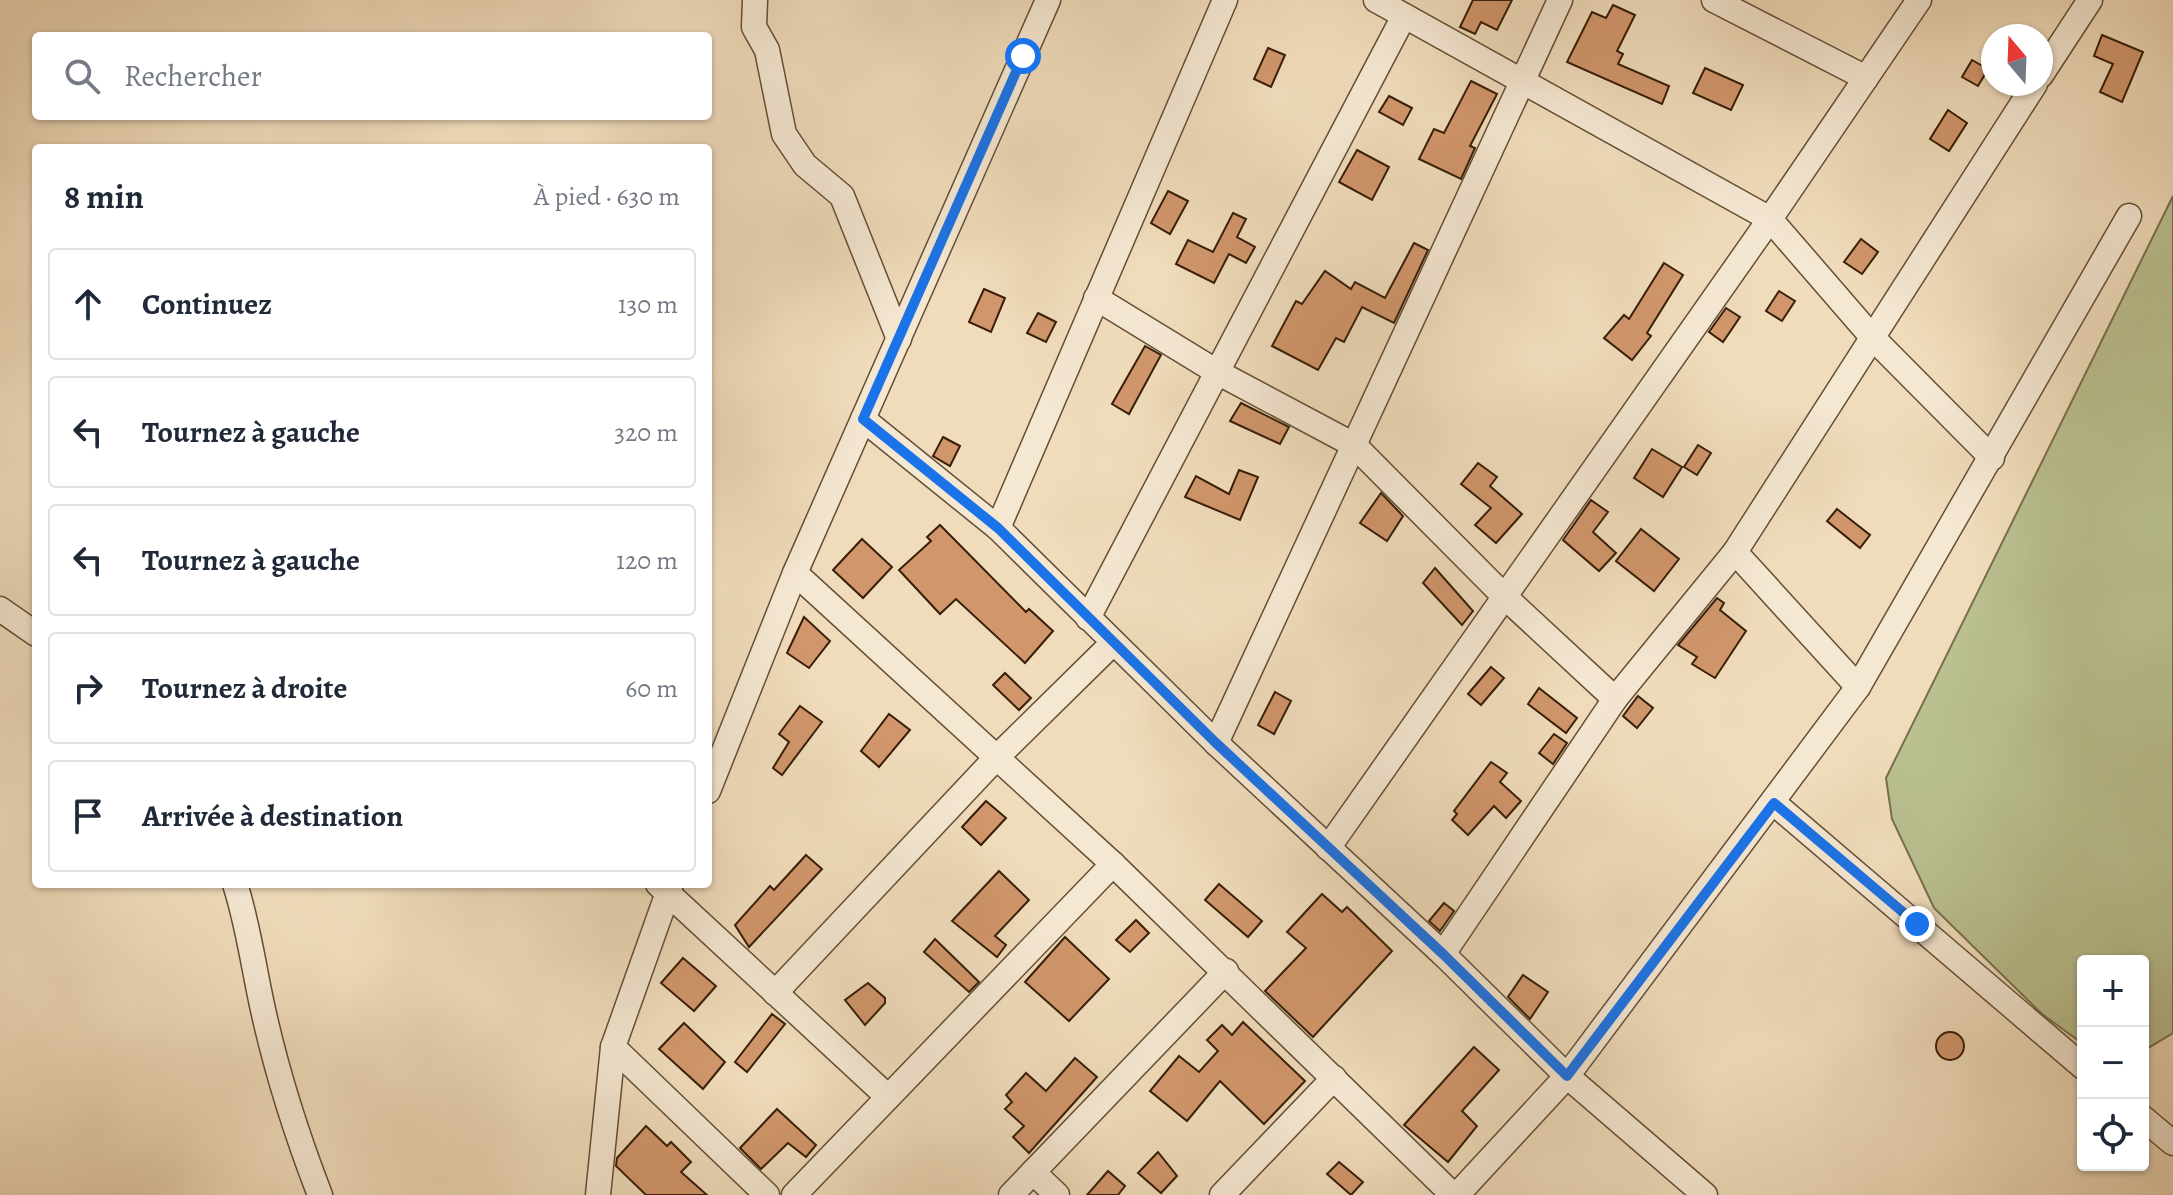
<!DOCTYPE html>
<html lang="fr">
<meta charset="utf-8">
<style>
:root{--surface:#fff;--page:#f2f2f3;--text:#1f2937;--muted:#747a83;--line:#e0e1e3}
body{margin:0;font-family:Alegreya,serif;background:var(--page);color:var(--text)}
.controls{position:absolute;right:24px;bottom:24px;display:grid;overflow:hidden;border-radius:8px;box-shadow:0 2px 6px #0004}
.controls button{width:72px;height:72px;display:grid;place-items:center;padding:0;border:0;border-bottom:2px solid var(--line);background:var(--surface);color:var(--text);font:40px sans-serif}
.compass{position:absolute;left:1981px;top:24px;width:72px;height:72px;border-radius:50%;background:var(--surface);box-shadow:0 2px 6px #0004;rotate:341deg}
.stop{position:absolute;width:24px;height:24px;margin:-18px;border:6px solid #1a73e8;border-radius:50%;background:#fff}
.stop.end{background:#1a73e8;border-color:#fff;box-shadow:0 2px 8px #0008}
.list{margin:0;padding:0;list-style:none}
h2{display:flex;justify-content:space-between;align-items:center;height:104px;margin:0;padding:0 32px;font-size:34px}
h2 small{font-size:26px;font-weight:400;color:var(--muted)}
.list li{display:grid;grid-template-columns:52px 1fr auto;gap:24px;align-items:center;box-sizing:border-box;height:112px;margin:0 16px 16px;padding:0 16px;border:2px solid var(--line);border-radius:8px}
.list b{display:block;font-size:30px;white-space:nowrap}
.list em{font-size:26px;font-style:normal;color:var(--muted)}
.icon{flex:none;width:44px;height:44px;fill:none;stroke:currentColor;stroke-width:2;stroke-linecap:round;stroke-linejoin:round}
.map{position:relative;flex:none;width:2173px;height:1195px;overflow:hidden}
.search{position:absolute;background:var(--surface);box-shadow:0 2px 6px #0004;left:32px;top:32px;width:680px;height:88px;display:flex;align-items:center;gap:20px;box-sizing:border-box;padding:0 28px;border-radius:8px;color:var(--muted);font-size:30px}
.panel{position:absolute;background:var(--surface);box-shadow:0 2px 6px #0004;left:32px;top:144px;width:680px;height:744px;border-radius:8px}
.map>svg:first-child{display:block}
.green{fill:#bac090;stroke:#786f4c;stroke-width:2}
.building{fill:#d1966c;stroke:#371e07;stroke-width:2}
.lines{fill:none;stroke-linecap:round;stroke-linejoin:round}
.street-casing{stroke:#654e34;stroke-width:27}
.street{stroke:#f5e8d3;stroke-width:24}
.route{stroke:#1a73e8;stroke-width:10}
</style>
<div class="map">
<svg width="2173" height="1195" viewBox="0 0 2173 1195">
<rect width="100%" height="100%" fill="#f0dcbb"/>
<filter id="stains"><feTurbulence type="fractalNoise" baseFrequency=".0025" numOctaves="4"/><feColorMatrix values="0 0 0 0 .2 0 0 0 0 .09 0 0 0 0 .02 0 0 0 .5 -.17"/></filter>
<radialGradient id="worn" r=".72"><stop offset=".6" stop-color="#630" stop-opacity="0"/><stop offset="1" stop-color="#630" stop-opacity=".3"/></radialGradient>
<path class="green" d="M2173,196V1033L2143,1051V961H2083V1044L2042,1014L1934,908L1892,819L1886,778Z"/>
<g class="building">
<path d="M1473,0H1512L1497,30L1481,22L1475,34L1460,27Z"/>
<path d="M1613,5L1635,15L1617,51L1623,54L1618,64L1669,86L1662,104L1567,62L1592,12L1606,18Z"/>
<path d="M2102,35L2143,52L2122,102L2100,92L2113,64L2094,56Z"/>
<path d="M1268,48L1285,55L1271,87L1254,79Z"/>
<path d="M1972,60L1988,69L1978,86L1962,77Z"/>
<path d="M1705,68L1743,85L1731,110L1693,93Z"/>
<path d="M1471,81L1497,94L1470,146L1475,148L1461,179L1419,159L1434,129L1444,133Z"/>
<path d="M1389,96L1412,108L1403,125L1379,112Z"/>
<path d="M1948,110L1967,123L1949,151L1930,139Z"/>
<path d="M1357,150L1389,167L1372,200L1339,182Z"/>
<path d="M1168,191L1188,201L1170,234L1151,223Z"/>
<path d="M1233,213L1246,219L1237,237L1255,247L1246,263L1229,254L1214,283L1176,264L1188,240L1213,252Z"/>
<path d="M1861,239L1878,252L1862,274L1844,262Z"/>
<path d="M1414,243L1428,250L1394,323L1362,307L1344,342L1336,338L1318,370L1272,346L1296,301L1302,304L1325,271L1351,289L1355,282L1385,298Z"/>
<path d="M1664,263L1683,275L1647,333L1651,336L1632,360L1604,338L1624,315L1629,319Z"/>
<path d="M984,289L1005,298L991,332L969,322Z"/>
<path d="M1779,291L1795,301L1782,321L1766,311Z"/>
<path d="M1726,308L1740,317L1723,342L1709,332Z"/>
<path d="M1038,313L1056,322L1046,342L1027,333Z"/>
<path d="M1145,346L1161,355L1129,414L1112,404Z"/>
<path d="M1241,403L1289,427L1280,444L1230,421Z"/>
<path d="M943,437L960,446L950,466L933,456Z"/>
<path d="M1698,445L1711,453L1697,475L1684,467Z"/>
<path d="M1652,449L1682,467L1663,497L1634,478Z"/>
<path d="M1478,463L1497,477L1490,486L1522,514L1496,543L1475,525L1491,508L1461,484Z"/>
<path d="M1239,470L1258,477L1240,520L1185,497L1196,476L1229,494Z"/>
<path d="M1381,493L1403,516L1387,541L1360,523Z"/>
<path d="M1591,500L1608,512L1593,532L1616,553L1599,571L1563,540Z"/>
<path d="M1837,509L1870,535L1860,548L1827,521Z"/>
<path d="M940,525L1026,612L1029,609L1053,631L1025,663L956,599L940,614L899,570L931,541L927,537Z"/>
<path d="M1641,529L1679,559L1654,591L1616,561Z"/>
<path d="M862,539L892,567L863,598L833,570Z"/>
<path d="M1435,568L1473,611L1462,625L1423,583Z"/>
<path d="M1717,598L1724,603L1720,610L1746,631L1715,678L1692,664L1697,657L1678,645Z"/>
<path d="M804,617L830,641L809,668L787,653Z"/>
<path d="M1491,667L1504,678L1481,705L1468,694Z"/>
<path d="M1005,673L1031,698L1019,710L993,685Z"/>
<path d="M1539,688L1577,718L1566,733L1528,704Z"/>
<path d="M1275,692L1291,701L1274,734L1258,725Z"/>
<path d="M1638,696L1653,708L1637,728L1623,716Z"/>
<path d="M800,706L822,722L782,775L773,768L789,742L779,734Z"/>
<path d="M889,714L910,730L879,767L861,751Z"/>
<path d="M1554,734L1567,743L1553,764L1539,753Z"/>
<path d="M1491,762L1507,773L1500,782L1521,801L1506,818L1494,806L1468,835L1452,820L1457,814L1454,811Z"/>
<path d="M986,801L1006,818L981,845L962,827Z"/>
<path d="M806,855L822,869L749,947L735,925L770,886L774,890Z"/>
<path d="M999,871L1029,900L995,936L1006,945L997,957L952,921Z"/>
<path d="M1219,884L1262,921L1248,937L1205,900Z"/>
<path d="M1322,894L1342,912L1347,907L1392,951L1313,1037L1265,991L1306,948L1287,932Z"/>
<path d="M1444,903L1454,911L1440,931L1429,921Z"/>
<path d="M1136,920L1149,933L1130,952L1116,940Z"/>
<path d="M1065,937L1109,979L1069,1021L1025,982Z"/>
<path d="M935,939L979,982L969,992L924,952Z"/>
<path d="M683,958L716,986L694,1011L661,983Z"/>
<path d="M1523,975L1548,992L1530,1019L1508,997Z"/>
<path d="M868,983L885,998V1003L865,1025L845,1000Z"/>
<path d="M772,1014L785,1024L747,1072L735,1062Z"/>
<path d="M1243,1022L1305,1081L1264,1124L1220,1081L1187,1121L1150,1091L1179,1056L1199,1072L1218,1051L1207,1040L1222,1025L1232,1035Z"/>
<path d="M684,1023L725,1062L703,1089L659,1049Z"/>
<circle cx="1950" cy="1046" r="14"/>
<path d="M1474,1047L1499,1070L1462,1111L1477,1126L1448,1162L1404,1125Z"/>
<path d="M1075,1058L1097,1077L1029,1153L1013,1137L1024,1126L1005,1109L1012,1102L1006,1095L1026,1073L1046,1091Z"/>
<path d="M777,1109L816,1145L806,1157L788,1143L761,1169L740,1148Z"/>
<path d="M646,1126L667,1146L671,1142L691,1162L681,1172L707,1195H646L616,1166L617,1158Z"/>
<path d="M1158,1152L1177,1176L1161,1193L1138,1173Z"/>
<path d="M1339,1162L1363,1182L1351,1195L1327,1174Z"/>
<path d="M1108,1171L1125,1186L1118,1195H1087Z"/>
</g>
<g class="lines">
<defs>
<g id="street">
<path d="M755,0L754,27L767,50L784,134L805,165L842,196L899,339"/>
<path d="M1376,0L1770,219L1872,337L1992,458"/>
<path d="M1714,0L1866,78"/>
<path d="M2041,75L2090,0"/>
<path d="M1096,298L1217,372L1354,445L1505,597L1615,699"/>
<path d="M863,419L998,528L1216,743L1443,954L1567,1076L1705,1195"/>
<path d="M998,528L1225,0"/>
<path d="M1735,552L1858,687"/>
<path d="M795,573L1113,864L1453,1195"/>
<path d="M0,609L36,634"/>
<path d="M1088,618L1404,16"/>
<path d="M1216,743L1560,0"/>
<path d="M708,791L795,573L1048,0"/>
<path d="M1774,803L2083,1067"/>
<path d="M1328,848L1770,219L1919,0"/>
<path d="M235,884C248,924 253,964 262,1005C276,1070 296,1133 320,1195"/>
<path d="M658,884L888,1097"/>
<path d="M1443,954L1615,699L1735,552L2035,84"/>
<path d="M775,993L996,758L1113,643"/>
<path d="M613,1047L767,1195"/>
<path d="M2143,1118L2173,1143"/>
<path d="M1033,1172L1057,1195"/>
<path d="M598,1195L613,1047L671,884"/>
<path d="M794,1195L1113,864"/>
<path d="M1011,1195L1226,971"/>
<path d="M1222,1195L1334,1078"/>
<path d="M1457,1195L1567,1076L1858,687L2129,216"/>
</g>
</defs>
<use href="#street" class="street-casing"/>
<use href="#street" class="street"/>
</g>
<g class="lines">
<path class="route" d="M1023,56L863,419L998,528L1216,743L1443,954L1567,1076L1774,803L1917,924"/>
</g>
<rect width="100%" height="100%" filter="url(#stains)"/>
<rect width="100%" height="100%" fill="url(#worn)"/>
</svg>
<div class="controls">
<button>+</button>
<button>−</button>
<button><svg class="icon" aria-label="locate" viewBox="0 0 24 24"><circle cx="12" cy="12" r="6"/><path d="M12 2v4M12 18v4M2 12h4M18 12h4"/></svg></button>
</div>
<svg class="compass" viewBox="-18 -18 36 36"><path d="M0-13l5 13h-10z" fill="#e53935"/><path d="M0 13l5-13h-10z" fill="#747a83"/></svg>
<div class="stop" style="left:1023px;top:56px"></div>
<div class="stop end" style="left:1917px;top:924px"></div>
<div class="search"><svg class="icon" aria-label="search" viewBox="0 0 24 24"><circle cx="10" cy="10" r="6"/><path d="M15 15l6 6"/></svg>Rechercher</div>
<section class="panel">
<h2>8 min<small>À pied · 630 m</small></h2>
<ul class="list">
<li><svg class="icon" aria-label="ahead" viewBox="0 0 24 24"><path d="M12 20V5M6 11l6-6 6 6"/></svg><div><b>Continuez</b></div><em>130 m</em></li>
<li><svg class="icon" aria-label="left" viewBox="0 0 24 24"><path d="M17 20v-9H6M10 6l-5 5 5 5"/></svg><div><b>Tournez à gauche</b></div><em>320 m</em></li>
<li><svg class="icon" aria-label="left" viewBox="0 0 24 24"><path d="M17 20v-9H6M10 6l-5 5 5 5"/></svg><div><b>Tournez à gauche</b></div><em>120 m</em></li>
<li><svg class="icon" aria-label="right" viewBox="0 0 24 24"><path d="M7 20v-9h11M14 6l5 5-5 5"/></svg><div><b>Tournez à droite</b></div><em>60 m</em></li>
<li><svg class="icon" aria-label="arrive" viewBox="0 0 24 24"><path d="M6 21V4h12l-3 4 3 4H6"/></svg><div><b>Arrivée à destination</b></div></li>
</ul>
</section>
</div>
